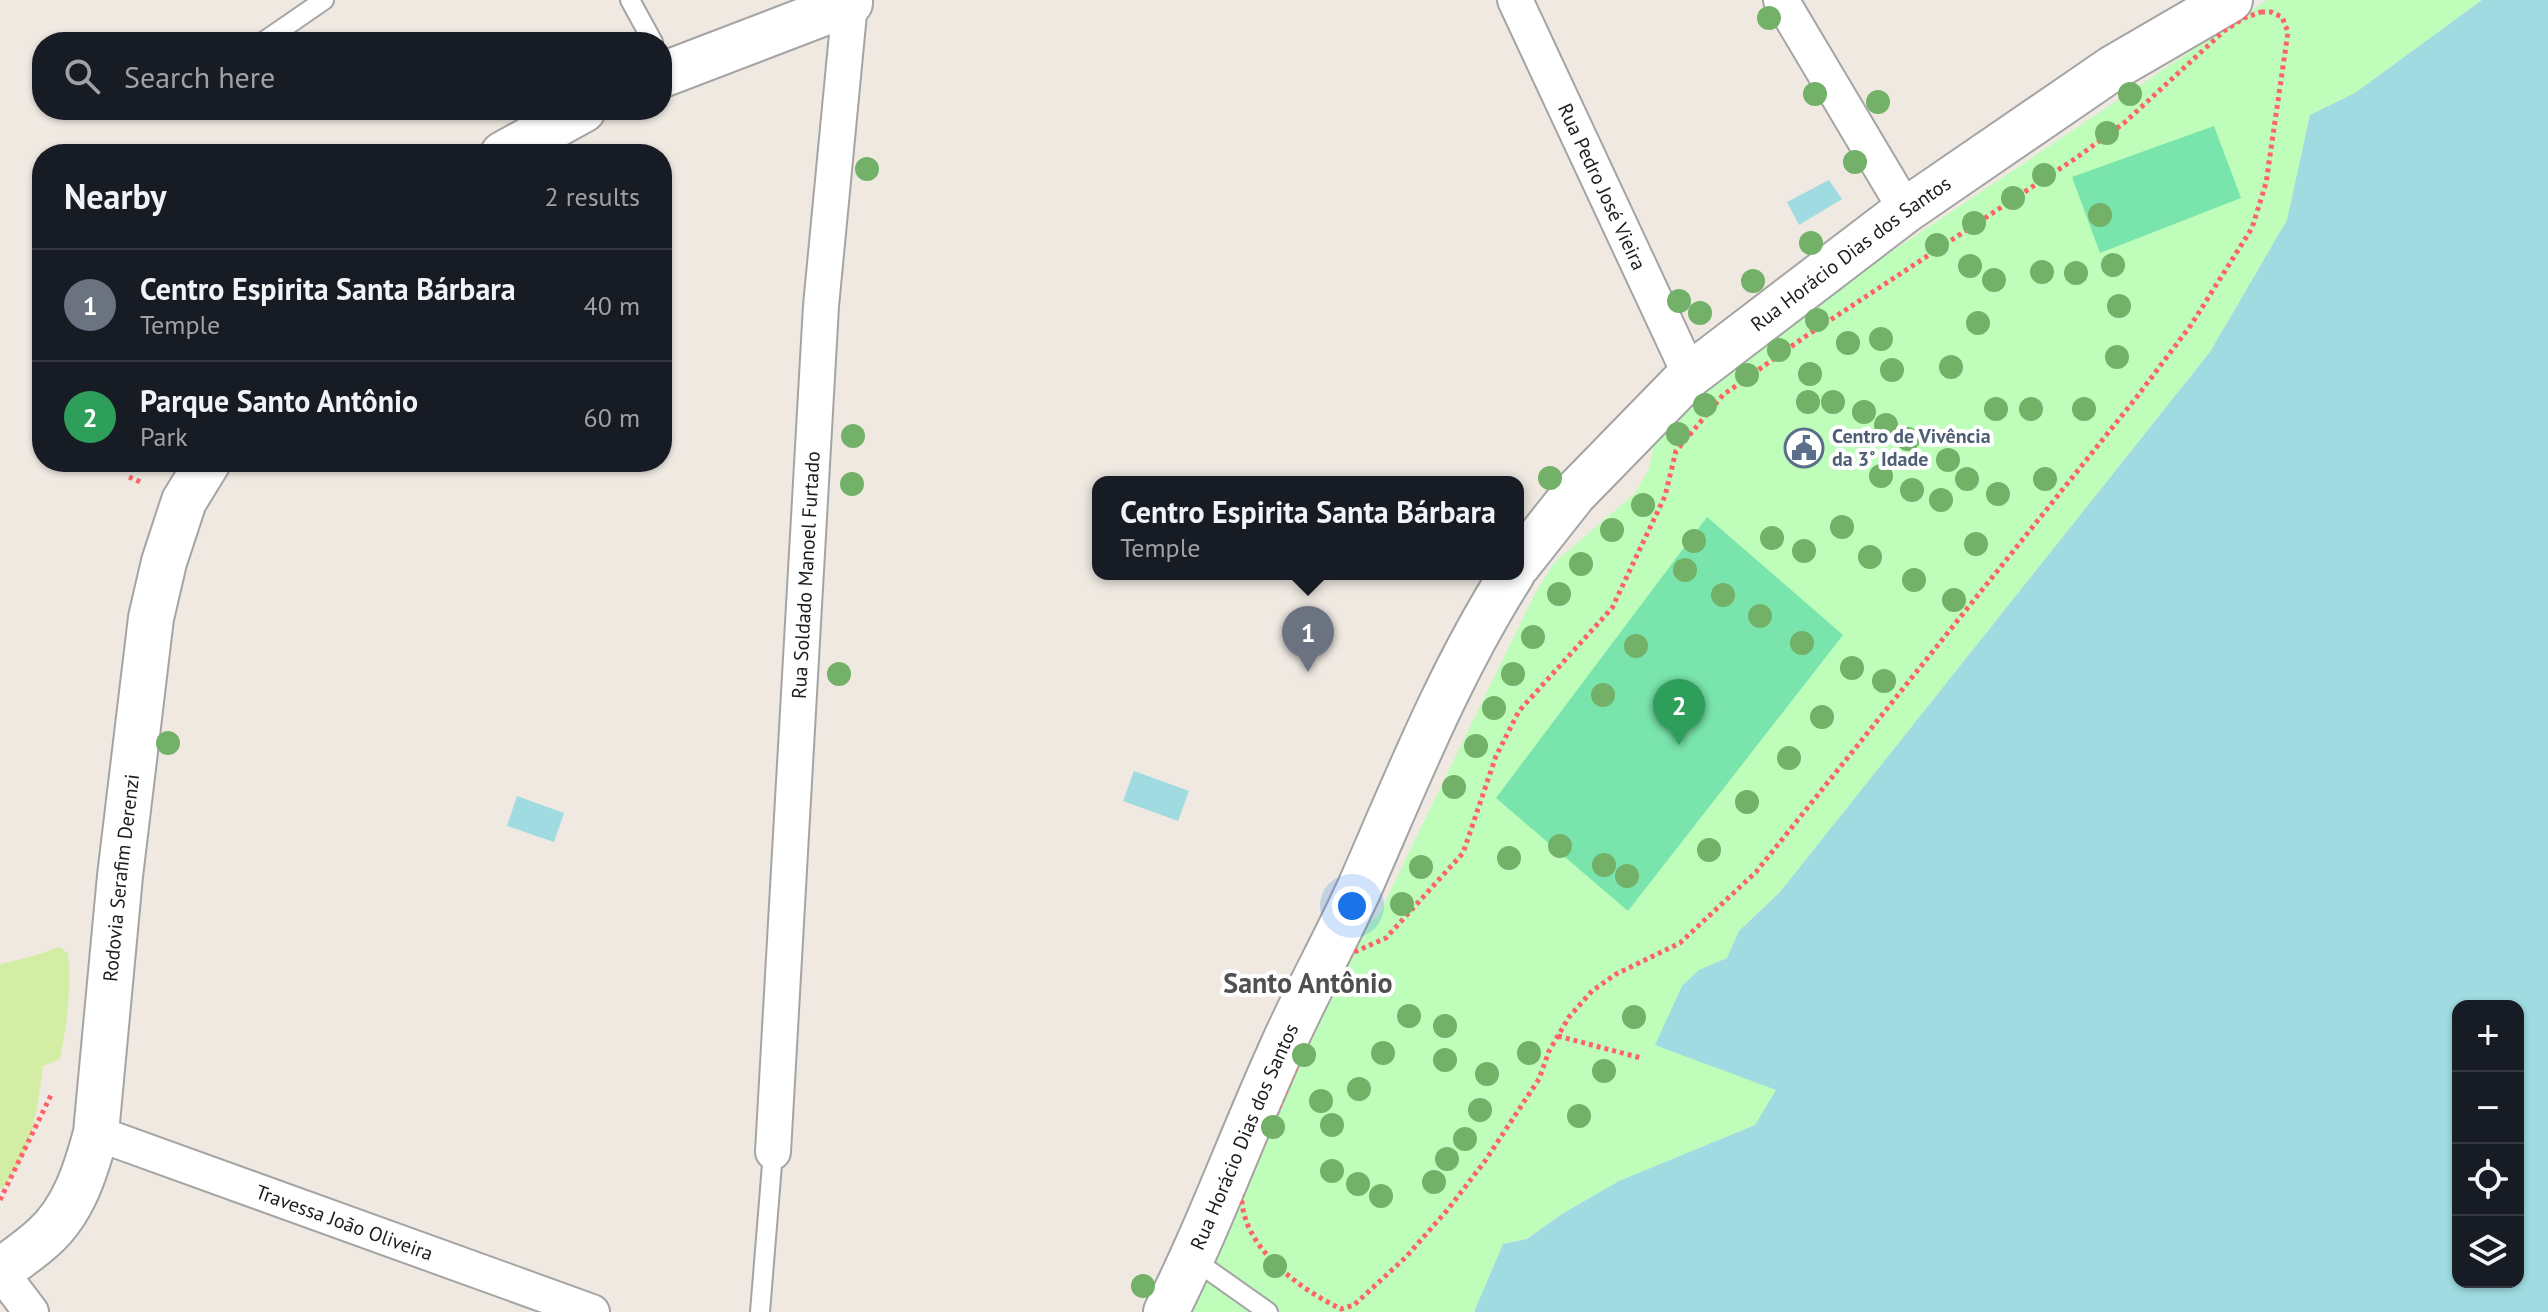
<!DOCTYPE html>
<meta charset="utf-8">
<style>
:root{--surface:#171b24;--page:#242831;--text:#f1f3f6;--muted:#9ea1a6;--line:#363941;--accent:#b45309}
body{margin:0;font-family:"PT Sans",sans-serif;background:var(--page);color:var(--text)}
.controls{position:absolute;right:24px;bottom:24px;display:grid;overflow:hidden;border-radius:16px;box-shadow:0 2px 6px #0004}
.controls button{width:72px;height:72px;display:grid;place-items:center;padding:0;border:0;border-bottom:2px solid var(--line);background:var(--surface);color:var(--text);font:40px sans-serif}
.you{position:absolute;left:1352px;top:906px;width:28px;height:28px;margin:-20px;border:6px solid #fff;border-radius:50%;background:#1a73e8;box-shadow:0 0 0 12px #1a73e833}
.badge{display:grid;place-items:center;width:52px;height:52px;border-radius:50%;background:var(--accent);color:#fff;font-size:26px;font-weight:700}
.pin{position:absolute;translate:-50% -66px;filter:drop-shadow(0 2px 4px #0008)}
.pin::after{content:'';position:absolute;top:42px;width:28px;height:24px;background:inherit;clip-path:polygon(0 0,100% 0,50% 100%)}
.popup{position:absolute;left:1092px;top:476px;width:432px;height:104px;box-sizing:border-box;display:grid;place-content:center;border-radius:16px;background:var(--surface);filter:drop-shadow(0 2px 6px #0005);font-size:26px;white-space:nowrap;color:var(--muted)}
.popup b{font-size:30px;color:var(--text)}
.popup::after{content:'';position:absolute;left:50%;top:100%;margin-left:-16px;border:16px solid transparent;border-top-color:var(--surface)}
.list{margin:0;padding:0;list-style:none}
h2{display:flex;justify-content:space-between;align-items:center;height:104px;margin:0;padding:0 32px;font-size:34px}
h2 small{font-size:26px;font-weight:400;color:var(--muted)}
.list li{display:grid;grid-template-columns:52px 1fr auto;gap:24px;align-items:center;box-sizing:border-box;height:112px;padding:0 32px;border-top:2px solid var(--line)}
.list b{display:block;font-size:30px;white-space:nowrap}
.list p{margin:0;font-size:26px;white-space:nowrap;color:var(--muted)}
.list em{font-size:26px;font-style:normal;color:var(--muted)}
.icon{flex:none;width:44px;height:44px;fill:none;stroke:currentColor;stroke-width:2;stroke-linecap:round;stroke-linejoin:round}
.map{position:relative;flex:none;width:2548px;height:1312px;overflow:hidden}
.search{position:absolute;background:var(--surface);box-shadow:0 2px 6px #0004;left:32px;top:32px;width:640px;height:88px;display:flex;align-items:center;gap:20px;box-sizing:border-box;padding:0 28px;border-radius:32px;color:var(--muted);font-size:30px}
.panel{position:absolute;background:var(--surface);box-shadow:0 2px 6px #0004;left:32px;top:144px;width:640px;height:328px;border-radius:32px}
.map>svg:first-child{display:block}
.grass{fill:#d3eea4}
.park{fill:#bffdbb}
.pitch{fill:#79e5ac}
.water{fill:#9fdbe1;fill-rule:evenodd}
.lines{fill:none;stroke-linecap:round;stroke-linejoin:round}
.service-casing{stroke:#a4a4a4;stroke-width:22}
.minor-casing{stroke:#a4a4a4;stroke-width:38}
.tertiary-casing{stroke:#a4a4a4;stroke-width:48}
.path{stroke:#ff636a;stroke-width:5;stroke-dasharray:4 4;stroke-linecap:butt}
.service{stroke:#fff;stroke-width:18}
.minor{stroke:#fff;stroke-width:34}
.tertiary{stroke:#fff;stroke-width:44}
.tree{fill:#72b167}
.labels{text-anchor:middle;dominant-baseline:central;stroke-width:8;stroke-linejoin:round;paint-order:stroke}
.street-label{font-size:20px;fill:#1d1d1d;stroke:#fff}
.service-label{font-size:20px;font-weight:bold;fill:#4e5e75;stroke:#fff;text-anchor:start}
.district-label{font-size:28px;font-weight:bold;fill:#505050;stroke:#fff}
</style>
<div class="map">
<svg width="2548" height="1312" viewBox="0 0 2548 1312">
<rect width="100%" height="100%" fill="#efe9e2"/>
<path class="grass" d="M59,947L68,953C72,989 67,1024 60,1059L43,1066C37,1110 33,1157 0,1190V964L34,956Z"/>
<path class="park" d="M2267,0H2482L2355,93L2310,115L2287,220L2210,352L1780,892L1739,931L1727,958L1699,970L1777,1090L1755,1125L1619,1181L1562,1214L1526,1239L1503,1244L1474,1312H1181L1344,945L1379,914L1533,597L1554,563L1635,493L1649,469L1657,428L1706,376Z"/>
<g class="pitch">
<path d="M2214,126L2241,198L2100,253L2072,177Z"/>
<path d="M1707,517L1843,635L1628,911L1496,798Z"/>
</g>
<g class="water">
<path d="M2482,0H2548V1312H1474L1503,1244L1527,1239L1562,1214L1619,1181L1755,1125L1776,1090L1655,1045L1682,986L1699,970L1727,958L1739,931L1780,892L2210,352L2287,220L2310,115L2355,93ZM2458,1006H2518V1282H2458Z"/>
<path d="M1829,180L1842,199L1799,225L1787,202Z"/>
<path d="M1134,771L1189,791L1178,821L1123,801Z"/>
<path d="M517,796L564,813L554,842L507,826Z"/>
</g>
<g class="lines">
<defs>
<g id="service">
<path d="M630,0L653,42"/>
<path d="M263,42L324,0"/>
<path d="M1193,1259L1268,1312"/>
<path d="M760,1312L773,1152"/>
</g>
<g id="minor">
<path id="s1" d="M1515,0L1690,375"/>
<path d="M1781,0L1906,210"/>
<path id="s2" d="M96,1133L592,1312"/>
<path id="s3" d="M773,1152L821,306L850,3"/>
<path d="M0,1271L31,1312"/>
</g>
<g id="tertiary">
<path d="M662,75L850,3V0"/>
<path d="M503,154L583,110"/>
<path id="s4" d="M1518,565L1574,494L1690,375L1906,210L2113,68L2230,0"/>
<path id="s5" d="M0,1271C15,1260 31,1249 44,1237C74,1210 86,1170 96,1133L120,876L151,618L164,562L184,501L208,462"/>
<path id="s6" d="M1166,1312C1209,1227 1241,1138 1280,1052C1304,997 1334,944 1359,889C1406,782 1449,673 1512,574"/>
</g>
</defs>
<use href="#service" class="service-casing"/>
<use href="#minor" class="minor-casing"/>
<use href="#tertiary" class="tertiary-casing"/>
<g class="path">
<path d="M2261,12H2271L2282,17L2288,32L2266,183L2252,228L2191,325L2136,398L1756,872L1680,943L1616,974L1592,991L1569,1017L1549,1051L1539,1079L1485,1161L1449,1208L1406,1257L1354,1305L1341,1309C1298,1288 1237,1244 1242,1190L1341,962L1352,953L1386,938L1463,853L1496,756L1519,711L1612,608L1665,496L1676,451L1723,395L1806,336L2076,158L2124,123L2224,31L2244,18Z"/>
<path d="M129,477L143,483"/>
<path d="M1558,1036L1641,1058"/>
<path d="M0,1200L52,1093"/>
</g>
<use href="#service" class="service"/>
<use href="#minor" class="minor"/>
<use href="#tertiary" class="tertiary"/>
</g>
<g class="tree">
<circle cx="1769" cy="18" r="12"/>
<circle cx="1815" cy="94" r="12"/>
<circle cx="2130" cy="94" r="12"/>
<circle cx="1878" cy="102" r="12"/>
<circle cx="2107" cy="133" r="12"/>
<circle cx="1855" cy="162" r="12"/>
<circle cx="867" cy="169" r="12"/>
<circle cx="2044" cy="175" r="12"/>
<circle cx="2013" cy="198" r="12"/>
<circle cx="2100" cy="215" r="12"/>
<circle cx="1974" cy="223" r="12"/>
<circle cx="1811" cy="243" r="12"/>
<circle cx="1937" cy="245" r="12"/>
<circle cx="2113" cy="265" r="12"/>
<circle cx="1970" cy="266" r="12"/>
<circle cx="2042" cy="272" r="12"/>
<circle cx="2076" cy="273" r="12"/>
<circle cx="1994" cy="280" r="12"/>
<circle cx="1753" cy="281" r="12"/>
<circle cx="1679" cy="301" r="12"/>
<circle cx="2119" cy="306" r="12"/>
<circle cx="1700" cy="313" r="12"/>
<circle cx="1817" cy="320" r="12"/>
<circle cx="1978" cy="323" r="12"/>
<circle cx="1881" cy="339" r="12"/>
<circle cx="1848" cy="343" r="12"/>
<circle cx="1779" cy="350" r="12"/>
<circle cx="2117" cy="357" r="12"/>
<circle cx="1951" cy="367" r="12"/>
<circle cx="1892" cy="370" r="12"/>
<circle cx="1810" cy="374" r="12"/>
<circle cx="1747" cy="375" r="12"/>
<circle cx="1808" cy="402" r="12"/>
<circle cx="1833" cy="402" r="12"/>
<circle cx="1705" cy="405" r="12"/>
<circle cx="1996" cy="409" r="12"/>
<circle cx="2031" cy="409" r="12"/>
<circle cx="2084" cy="409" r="12"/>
<circle cx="1864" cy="412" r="12"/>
<circle cx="1886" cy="425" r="12"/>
<circle cx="1678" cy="434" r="12"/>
<circle cx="853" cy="436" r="12"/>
<circle cx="1908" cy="439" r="12"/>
<circle cx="1948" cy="460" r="12"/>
<circle cx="1881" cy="476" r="12"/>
<circle cx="1550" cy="478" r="12"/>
<circle cx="1967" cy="479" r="12"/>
<circle cx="2045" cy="479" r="12"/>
<circle cx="852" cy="484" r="12"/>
<circle cx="1912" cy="490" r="12"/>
<circle cx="1998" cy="494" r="12"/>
<circle cx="1941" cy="500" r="12"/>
<circle cx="1643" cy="505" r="12"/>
<circle cx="1842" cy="527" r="12"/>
<circle cx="1612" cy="530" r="12"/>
<circle cx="1772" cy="538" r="12"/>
<circle cx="1694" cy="541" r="12"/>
<circle cx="1976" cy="544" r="12"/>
<circle cx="1804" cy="551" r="12"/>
<circle cx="1870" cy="557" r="12"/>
<circle cx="1581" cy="564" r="12"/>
<circle cx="1685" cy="570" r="12"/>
<circle cx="1914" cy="580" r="12"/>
<circle cx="1559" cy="594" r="12"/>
<circle cx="1723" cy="595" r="12"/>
<circle cx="1954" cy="600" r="12"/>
<circle cx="1760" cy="616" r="12"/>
<circle cx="1533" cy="637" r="12"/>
<circle cx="1802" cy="643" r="12"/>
<circle cx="1636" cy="646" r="12"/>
<circle cx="1852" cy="668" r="12"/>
<circle cx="839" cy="674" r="12"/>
<circle cx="1513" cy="674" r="12"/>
<circle cx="1884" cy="681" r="12"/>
<circle cx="1603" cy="695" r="12"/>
<circle cx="1494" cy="708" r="12"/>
<circle cx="1822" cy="717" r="12"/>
<circle cx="168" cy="743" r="12"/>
<circle cx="1476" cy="746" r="12"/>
<circle cx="1789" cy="758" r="12"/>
<circle cx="1454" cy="787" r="12"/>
<circle cx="1747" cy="802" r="12"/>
<circle cx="1560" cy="846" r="12"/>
<circle cx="1709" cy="850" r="12"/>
<circle cx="1509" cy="858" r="12"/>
<circle cx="1604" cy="865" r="12"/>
<circle cx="1421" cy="867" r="12"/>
<circle cx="1627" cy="876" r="12"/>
<circle cx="1402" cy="904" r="12"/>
<circle cx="1409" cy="1016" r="12"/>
<circle cx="1634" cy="1017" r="12"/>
<circle cx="1445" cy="1026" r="12"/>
<circle cx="1383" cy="1053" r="12"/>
<circle cx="1529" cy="1053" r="12"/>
<circle cx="1304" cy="1055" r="12"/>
<circle cx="1445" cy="1060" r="12"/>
<circle cx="1604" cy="1071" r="12"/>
<circle cx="1487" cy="1074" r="12"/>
<circle cx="1359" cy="1089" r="12"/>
<circle cx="1321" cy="1101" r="12"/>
<circle cx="1480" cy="1110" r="12"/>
<circle cx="1579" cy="1116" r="12"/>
<circle cx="1332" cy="1125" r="12"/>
<circle cx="1273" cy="1127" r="12"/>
<circle cx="1465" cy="1139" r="12"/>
<circle cx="1447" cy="1159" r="12"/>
<circle cx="1332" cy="1171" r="12"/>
<circle cx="1434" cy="1182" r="12"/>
<circle cx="1358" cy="1184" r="12"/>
<circle cx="1381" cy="1196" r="12"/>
<circle cx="1275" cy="1266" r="12"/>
<circle cx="1143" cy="1286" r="12"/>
</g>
<defs>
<symbol id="civic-ring" viewBox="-11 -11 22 22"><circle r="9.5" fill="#fff" stroke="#5c6f8a" stroke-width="1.5"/><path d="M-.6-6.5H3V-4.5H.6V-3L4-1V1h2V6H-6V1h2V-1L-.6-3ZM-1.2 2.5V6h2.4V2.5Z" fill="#5c6f8a"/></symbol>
</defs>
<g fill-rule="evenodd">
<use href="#civic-ring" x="1782" y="426" width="44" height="44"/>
</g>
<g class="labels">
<g class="street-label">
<text stroke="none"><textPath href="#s1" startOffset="206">Rua Pedro José Vieira</textPath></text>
<text stroke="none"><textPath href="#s4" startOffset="458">Rua Horácio Dias dos Santos</textPath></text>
<text stroke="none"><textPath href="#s3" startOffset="578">Rua Soldado Manoel Furtado</textPath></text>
<text stroke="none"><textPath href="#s5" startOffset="430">Rodovia Serafim Derenzi</textPath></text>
<text stroke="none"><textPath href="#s6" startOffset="192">Rua Horácio Dias dos Santos</textPath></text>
<text stroke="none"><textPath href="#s2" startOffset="264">Travessa João Oliveira</textPath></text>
</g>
<g class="service-label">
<text x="1832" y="436">Centro de Vivência<tspan x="1832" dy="23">da 3˚ Idade</tspan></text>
</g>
<g class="district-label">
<text x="1308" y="982">Santo Antônio</text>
</g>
</g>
</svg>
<div class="controls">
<button>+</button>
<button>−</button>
<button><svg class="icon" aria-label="locate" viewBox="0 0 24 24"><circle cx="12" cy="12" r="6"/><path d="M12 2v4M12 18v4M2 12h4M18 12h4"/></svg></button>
<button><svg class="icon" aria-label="layers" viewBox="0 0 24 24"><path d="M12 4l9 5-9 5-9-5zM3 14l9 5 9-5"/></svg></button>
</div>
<div class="you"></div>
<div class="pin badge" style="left:1308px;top:672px;background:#6b7280">1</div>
<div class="popup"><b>Centro Espirita Santa Bárbara</b>Temple</div>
<div class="pin badge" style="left:1679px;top:745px;background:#2e9e5b">2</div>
<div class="search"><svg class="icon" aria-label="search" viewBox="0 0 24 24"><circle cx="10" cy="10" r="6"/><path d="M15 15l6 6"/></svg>Search here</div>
<section class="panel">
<h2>Nearby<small>2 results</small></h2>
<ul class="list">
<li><span class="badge" style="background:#6b7280">1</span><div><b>Centro Espirita Santa Bárbara</b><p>Temple</p></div><em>40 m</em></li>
<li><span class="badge" style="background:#2e9e5b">2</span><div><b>Parque Santo Antônio</b><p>Park</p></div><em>60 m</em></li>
</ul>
</section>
</div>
